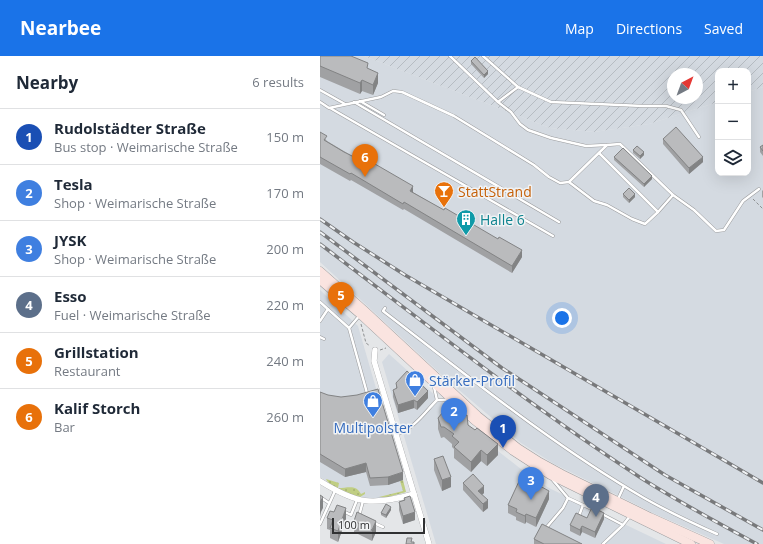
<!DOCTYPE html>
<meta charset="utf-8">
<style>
:root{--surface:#fff;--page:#f2f2f3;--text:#1f2937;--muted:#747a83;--line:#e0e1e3;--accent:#1a73e8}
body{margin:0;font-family:"Open Sans",sans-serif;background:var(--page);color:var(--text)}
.controls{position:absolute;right:12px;top:12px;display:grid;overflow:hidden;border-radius:8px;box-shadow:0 4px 16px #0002}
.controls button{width:36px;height:36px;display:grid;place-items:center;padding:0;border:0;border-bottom:1px solid var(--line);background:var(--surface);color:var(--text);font:20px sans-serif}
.compass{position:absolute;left:347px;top:12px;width:36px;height:36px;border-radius:50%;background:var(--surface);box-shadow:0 4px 16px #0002;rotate:41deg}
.scale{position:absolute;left:12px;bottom:10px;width:93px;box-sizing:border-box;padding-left:4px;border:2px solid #303132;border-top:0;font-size:11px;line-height:14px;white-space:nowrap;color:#303132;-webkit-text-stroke:3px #f1f3f5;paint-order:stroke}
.you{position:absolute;left:242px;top:262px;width:14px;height:14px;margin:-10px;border:3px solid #fff;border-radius:50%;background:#1a73e8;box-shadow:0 0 0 6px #1a73e833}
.badge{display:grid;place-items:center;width:26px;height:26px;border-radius:50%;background:var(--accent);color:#fff;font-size:13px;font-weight:700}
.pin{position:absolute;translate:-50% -33px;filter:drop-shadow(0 1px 2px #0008)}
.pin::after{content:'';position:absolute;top:21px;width:14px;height:12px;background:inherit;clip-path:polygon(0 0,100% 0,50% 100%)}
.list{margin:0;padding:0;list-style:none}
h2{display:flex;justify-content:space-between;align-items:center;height:52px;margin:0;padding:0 16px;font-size:17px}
h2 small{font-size:13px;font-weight:400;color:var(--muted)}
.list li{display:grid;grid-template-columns:26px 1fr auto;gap:12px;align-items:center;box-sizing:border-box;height:56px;padding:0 16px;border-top:1px solid var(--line)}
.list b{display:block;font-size:15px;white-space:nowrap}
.list p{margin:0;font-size:13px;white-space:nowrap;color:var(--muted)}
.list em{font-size:13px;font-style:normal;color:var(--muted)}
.icon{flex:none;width:22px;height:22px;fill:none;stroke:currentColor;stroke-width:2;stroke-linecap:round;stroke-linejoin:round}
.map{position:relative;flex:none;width:443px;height:488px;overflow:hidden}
header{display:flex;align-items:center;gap:24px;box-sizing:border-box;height:56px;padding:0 20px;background:var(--accent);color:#fff}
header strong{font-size:19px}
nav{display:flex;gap:22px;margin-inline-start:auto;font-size:14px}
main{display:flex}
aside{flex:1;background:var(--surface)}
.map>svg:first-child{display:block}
.built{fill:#d4dae1}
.industrial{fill:url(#industrial-furrows);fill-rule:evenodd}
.grass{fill:url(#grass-dots)}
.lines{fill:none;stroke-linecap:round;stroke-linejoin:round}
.lane-casing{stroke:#9b9c9e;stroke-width:3.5}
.street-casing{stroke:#9b9c9e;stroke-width:6}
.secondary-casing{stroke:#9b9c9e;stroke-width:9}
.path{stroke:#8d8f90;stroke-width:1;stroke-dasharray:3 2;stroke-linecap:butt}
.lane{stroke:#fff;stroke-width:2.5}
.street{stroke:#fff;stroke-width:5.5}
.secondary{stroke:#fae4e0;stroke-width:8}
.rail-casing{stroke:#78797b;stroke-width:3.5}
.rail{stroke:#f1f3f5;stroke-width:2;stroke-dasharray:6;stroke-linecap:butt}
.wall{fill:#a0a1a3}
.shaded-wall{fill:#828384}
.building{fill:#babbbd;stroke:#828384}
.labels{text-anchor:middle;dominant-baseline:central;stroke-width:3;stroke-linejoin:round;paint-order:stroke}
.food-label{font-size:14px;fill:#c56008;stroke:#f1f3f5;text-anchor:start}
.culture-label{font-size:14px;fill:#0d838f;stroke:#f1f3f5;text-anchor:start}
.shop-label{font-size:14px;fill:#366cbe;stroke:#f1f3f5;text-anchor:start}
</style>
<header>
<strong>Nearbee</strong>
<nav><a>Map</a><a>Directions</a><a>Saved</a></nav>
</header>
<main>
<aside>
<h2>Nearby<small>6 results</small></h2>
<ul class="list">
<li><span class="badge" style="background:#1a4fb4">1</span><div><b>Rudolstädter Straße</b><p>Bus stop · Weimarische Straße</p></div><em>150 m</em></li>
<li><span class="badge" style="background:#3f7fe0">2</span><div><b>Tesla</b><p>Shop · Weimarische Straße</p></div><em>170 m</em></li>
<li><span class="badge" style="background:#3f7fe0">3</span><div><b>JYSK</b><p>Shop · Weimarische Straße</p></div><em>200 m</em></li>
<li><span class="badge" style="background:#5c6f8a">4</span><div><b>Esso</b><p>Fuel · Weimarische Straße</p></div><em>220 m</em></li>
<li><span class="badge" style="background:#e8710a">5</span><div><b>Grillstation</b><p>Restaurant</p></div><em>240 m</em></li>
<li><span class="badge" style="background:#e8710a">6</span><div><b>Kalif Storch</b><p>Bar</p></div><em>260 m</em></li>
</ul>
</aside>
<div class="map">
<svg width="443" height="488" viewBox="0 0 443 488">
<defs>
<pattern id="industrial-furrows" width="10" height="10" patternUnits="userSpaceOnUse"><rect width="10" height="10" fill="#d4dae1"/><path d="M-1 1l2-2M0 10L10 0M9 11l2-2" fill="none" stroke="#b6bcc2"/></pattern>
<pattern id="grass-dots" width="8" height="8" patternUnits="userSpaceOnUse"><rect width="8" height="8" fill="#c0ce83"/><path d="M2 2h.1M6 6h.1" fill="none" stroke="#a5b172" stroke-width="1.8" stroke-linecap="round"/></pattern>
</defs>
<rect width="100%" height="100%" fill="#e4e6e8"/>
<g class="built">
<path d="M0,0H44L230,72L274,76L329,68L398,46V117H428V36L443,31V488H404L333,457L289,435L234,408L201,387L125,322L0,206Z"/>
<path d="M0,234L38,270L86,436L83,437L68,441L56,443L40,441L24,435L0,421Z"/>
<path d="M69,298L168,387L211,421L231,433L346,488H116L62,306Z"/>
</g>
<path class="industrial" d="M44,0H443V31L428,36V15H398V46L329,68L274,76L230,72ZM353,18H377V42H353Z"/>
<g class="grass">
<path d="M6,423L19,427L18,432C28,432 36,428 41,438L45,436V438L40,441C31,438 10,432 6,423Z"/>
<path d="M83,424L86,436L68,441H59L83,435L80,425Z"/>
</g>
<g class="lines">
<defs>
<g id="lane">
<path d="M130,0L178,46L191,56L200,68L208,74L231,82L266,90L286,89"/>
<path d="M163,0L198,31L178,46"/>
<path d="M198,31L231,46L323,50H346L361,54L379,81"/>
<path d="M0,34L25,48"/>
<path d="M40,45L64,59"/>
<path d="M0,46L9,52L61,41L73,35L82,36L134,60L214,109L229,121L240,127L249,126L287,89L300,88L353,139L374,154L396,175L404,174L423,145L439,133"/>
<path d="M34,46L239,166"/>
<path d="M10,52L233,180"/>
<path d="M279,97L338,156L353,139"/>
<path d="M249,126L274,145L287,149L312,163L325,168L338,156"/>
<path d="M0,246L29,272L47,337"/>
<path d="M65,252L63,255C148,320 231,388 324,442C347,455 372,467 397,478"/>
<path d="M0,265L8,253"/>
<path d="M29,272L40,259"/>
<path d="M0,281L4,283"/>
<path d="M114,331L117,344"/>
<path d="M77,378C94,373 105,356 117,344H130"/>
<path d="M232,423L248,442L274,454"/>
<path d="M0,441L9,447"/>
<path d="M298,443L304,430"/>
<path d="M23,455L31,459L37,444"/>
<path d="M282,458L303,469L310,460"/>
<path d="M39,460L43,445"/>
<path d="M259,460L263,449"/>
<path d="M54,467L63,471"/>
<path d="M0,468L15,435"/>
<path d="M226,472L243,452L248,442"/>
<path d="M283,488L303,469"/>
</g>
<g id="street">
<path d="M55,294L54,305L109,488"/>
<path d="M0,425C37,448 52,450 94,438"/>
</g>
<g id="secondary">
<path d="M0,215L44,254L158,360L198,392L220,406L242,418L330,461L390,488"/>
<path d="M0,224L41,259L154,364L193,395L230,419L371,488"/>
</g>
</defs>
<use href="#lane" class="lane-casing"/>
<use href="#street" class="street-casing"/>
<use href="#secondary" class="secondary-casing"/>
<g class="path">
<path d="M433,143L443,153"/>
<path d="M41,268L46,287L50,290"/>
<path d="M60,294L66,292"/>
</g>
<use href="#lane" class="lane"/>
<use href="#street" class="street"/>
<use href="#secondary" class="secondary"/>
<defs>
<g id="rail">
<path d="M0,163L33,186L85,219L443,427"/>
<path d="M0,176L182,312L345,419L443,474"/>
<path d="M0,188C106,268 210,350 321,422C359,446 398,467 437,488"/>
</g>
</defs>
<use href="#rail" class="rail-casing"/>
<use href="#rail" class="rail"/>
</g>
<g class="wall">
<path d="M0,0L48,13L58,27L53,39L42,35L40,38L0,21Z"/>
<path d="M151,5L168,18L164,22L151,8Z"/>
<path d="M0,76L7,85L202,201L192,217L84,153L83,154L31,124L30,125L0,108Z"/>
<path d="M343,83L383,106L369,118L343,88Z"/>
<path d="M443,89V100L440,96V91Z"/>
<path d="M313,94L324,99L320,103L313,97Z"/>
<path d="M294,101L332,123L324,131L294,104Z"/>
<path d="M443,134V142L442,141V135Z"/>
<path d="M303,138L315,141L309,147L303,141Z"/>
<path d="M76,327L108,342L97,354L94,352L78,357L73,341V334L76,333Z"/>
<path d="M0,336L83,424L68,429L50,430L46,416L25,421L0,406Z"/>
<path d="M137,355L148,369L178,399L167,410L161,405L151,416L134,402V393L132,391V388L124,381L121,382L118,373V362Z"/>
<path d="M114,403L131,431L122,435L114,414Z"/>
<path d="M143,427L164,437L162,439L168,452L163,456L143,434Z"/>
<path d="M221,431L229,443L216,471L206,466L205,468L196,464V461L188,457V449Z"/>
<path d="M84,442L95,464L83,468L79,454V446L84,444Z"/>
<path d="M71,454L66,462L61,459V457Z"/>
<path d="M7,462L26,463L18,486L10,482V474L7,473Z"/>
<path d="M267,462L284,463L275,482L262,476L260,480L250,475V469Z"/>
<path d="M34,465L56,476L52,485L34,476Z"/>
<path d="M214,483L262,488H214Z"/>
</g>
<g class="shaded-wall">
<path d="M168,15V18L164,22V19Z"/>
<path d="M58,17V27L53,39V29Z"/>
<path d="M42,24V35L40,38V27Z"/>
<path d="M324,96V99L320,103V100Z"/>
<path d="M383,101V106L369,118V112Z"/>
<path d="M332,120V123L324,131V128Z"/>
<path d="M93,130V137L90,135Z"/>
<path d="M315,138V141L309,147V144Z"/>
<path d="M202,194V201L192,217V210Z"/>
<path d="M108,335V342L97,354V346Z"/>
<path d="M94,344V352L78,357V349Z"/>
<path d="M178,388V399L167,410V399Z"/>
<path d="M161,394V405L151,416V406Z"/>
<path d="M46,407V416L25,421V413Z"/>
<path d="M83,416V424L68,429V421Z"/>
<path d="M131,421V431L122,435V424Z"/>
<path d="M164,430V437L158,442V435Z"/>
<path d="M229,435V443L216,471V462Z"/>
<path d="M3,441V452L1,456L0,461V446Z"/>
<path d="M168,444V452L163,456V448Z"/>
<path d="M71,451V454L66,462V459Z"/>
<path d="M26,452V463L18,486V475Z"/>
<path d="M95,456V464L83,468V460Z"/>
<path d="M284,457V463L275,482V476Z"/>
<path d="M206,458V466L205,468V460Z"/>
<path d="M56,465V476L52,485V474Z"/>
<path d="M262,470V476L260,480V474Z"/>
</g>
<g class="building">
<path d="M0,0H31L48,7L47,12L58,17L53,29L42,24L40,27L0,10Z"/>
<path d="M155,1L168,15L164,19L151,5Z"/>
<path d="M356,71L383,101L369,112L343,83Z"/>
<path d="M0,76L7,80L4,84L24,96L34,101L36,97L93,130L90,135L124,154L125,152L178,183L179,181L202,194L192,210L84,146L83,148L31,117L30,118L0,101Z"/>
<path d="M443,89V95L440,91Z"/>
<path d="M317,90L324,96L320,100L313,94Z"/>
<path d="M303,92L332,120L324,128L294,101Z"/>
<path d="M309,132L315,138L309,144L303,138Z"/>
<path d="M87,315L108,335L97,346L94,344L78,349L73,334L77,332L76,327Z"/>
<path d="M58,333L83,416L68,421L50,422L46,407L25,413L0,398V336L8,339L21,341L37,339Z"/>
<path d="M128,350H132L134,351H137V355L144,360L147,359L148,369L155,374L157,372L178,388L167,399L161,394L151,406L134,391L139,386L132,380L134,378L124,371H121L118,362Z"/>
<path d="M123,400L131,421L122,424L114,403Z"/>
<path d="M153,418L164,430L158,435L168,444L163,448L143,427Z"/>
<path d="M201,421L210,426L212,424L221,428L220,430L229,435L216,462L206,458L205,460L196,456L197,453L188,449Z"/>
<path d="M0,439L3,441L0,446Z"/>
<path d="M90,440L95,456L83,460L79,446L85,444L84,442Z"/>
<path d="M66,448L71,451L66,459L61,457Z"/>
<path d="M17,449L26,452L18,475L10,472L13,464L7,462L10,455L14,456Z"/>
<path d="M272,451L284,457L275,476L262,470L260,474L250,469L256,457L267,462Z"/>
<path d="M37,456L56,465L52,474L34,465Z"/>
<path d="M222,468L262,488H224L214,483Z"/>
<path d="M87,482H92L91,486H94V488H86Z"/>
</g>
<defs>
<symbol id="bar-pin" viewBox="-11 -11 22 30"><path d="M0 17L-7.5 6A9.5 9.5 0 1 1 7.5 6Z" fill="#e8710a" stroke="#f1f3f5"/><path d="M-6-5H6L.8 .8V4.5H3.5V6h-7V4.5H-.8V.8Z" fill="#fff"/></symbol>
<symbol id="building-pin" viewBox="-11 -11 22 30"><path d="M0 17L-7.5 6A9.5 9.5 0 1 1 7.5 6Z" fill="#0f9aa8" stroke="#f1f3f5"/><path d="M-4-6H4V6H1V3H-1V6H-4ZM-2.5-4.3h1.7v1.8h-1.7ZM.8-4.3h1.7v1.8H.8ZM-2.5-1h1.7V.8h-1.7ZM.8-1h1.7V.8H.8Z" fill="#fff"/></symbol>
<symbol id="shop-pin" viewBox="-11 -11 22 30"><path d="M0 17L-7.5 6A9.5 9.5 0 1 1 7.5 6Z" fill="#3f7fe0" stroke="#f1f3f5"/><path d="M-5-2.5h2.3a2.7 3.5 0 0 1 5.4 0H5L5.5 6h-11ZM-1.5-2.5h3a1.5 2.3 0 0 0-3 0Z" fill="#fff"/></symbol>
</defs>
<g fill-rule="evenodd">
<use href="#bar-pin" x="113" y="124" width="22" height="30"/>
<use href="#building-pin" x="135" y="152" width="22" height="30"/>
<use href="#shop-pin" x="84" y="313" width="22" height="30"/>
<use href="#shop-pin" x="42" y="334" width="22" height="30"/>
</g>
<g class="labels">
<g class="food-label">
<text x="138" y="135">StattStrand</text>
</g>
<g class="culture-label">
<text x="160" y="163">Halle 6</text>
</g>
<g class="shop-label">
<text x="109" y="324">Stärker-Profil</text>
<text x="53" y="371" text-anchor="middle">Multipolster</text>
</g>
</g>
</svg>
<div class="controls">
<button>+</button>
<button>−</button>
<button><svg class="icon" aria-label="layers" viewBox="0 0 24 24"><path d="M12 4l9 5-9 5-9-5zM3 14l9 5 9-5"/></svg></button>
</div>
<svg class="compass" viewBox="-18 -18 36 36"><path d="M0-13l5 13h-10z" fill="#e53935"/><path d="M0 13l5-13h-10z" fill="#747a83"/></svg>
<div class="scale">100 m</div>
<div class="you"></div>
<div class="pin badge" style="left:183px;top:392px;background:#1a4fb4">1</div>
<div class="pin badge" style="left:134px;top:375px;background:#3f7fe0">2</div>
<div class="pin badge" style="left:211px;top:444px;background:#3f7fe0">3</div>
<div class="pin badge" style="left:276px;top:461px;background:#5c6f8a">4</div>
<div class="pin badge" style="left:21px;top:259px;background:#e8710a">5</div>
<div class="pin badge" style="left:45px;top:121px;background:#e8710a">6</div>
</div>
</main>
